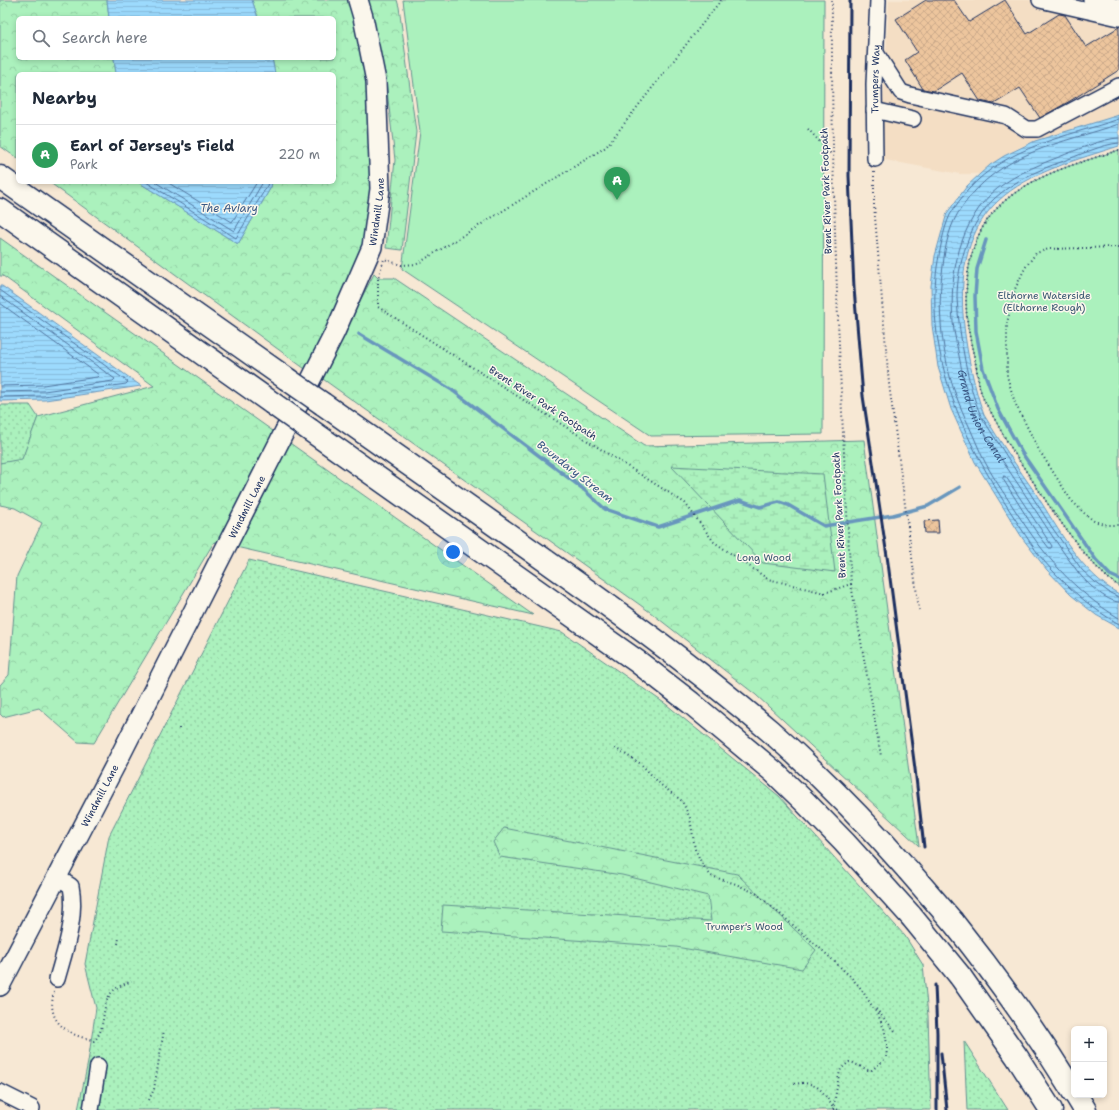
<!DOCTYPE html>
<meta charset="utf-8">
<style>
:root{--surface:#fff;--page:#f2f2f3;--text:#1f2937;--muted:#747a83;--line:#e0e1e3;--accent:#0b8043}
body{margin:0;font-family:"Shantell Sans",sans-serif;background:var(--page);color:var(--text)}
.controls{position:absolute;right:12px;bottom:12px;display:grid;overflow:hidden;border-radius:6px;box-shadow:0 2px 6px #0003}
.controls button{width:36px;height:36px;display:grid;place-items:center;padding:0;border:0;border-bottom:1px solid var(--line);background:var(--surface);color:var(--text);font:20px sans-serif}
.you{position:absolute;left:453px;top:552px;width:14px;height:14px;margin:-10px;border:3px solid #fff;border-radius:50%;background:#1a73e8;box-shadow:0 0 0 6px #1a73e833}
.badge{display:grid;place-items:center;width:26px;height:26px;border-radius:50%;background:var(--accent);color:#fff;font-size:13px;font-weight:700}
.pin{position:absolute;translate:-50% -33px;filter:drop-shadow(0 1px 2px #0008)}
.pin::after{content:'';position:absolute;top:21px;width:14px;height:12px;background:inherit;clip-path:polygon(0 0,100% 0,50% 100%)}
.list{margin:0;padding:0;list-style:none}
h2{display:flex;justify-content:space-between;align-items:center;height:52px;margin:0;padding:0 16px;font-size:17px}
h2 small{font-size:13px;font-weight:400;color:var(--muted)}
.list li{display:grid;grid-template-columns:26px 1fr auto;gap:12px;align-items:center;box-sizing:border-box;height:60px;padding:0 16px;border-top:1px solid var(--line)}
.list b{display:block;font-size:15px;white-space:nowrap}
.list p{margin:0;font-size:13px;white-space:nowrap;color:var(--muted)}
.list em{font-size:13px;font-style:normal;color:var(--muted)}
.icon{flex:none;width:22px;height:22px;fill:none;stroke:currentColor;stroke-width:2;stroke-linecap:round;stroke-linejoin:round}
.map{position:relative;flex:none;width:1119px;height:1110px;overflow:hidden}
.search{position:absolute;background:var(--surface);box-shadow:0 2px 6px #0003;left:16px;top:16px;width:320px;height:44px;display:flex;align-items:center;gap:10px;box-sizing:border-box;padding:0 14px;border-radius:6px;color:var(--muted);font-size:15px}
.panel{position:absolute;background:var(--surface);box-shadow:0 2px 6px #0003;left:16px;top:72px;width:320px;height:112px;border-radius:6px}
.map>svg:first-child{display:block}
.built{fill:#f4dec4}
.grass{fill:url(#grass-dots);stroke:#63908e}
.forest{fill:url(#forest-crowns);stroke:#63908e}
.wetland{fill:url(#wetland-marsh);stroke:#63908e}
.park{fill:#abf1bd;stroke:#63908e}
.water{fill:url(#water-rules);stroke:#6896bd}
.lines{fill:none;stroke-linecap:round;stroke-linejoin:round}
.shore{stroke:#4f739e;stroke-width:1}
.stream{stroke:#6896bd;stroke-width:3.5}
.building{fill:url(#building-cross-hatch);stroke:#1b2f5e}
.minor-casing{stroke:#1b2f5e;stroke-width:18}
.major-casing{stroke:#1b2f5e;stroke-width:22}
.highway-casing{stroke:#1b2f5e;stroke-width:25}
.path{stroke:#1b2f5e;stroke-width:2;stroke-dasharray:1 3;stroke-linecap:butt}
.minor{stroke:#fbf7ec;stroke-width:15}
.major{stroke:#fbf7ec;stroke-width:19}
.highway{stroke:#fbf7ec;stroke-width:22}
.rail{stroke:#1b2f5e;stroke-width:3}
.highway-bridge-casing{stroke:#1b2f5e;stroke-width:25;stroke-linecap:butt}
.highway-bridge{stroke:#fbf7ec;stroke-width:22}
.labels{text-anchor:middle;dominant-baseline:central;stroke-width:3;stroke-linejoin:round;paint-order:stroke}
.street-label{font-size:10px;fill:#1b2f5e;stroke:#fbf7ec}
.park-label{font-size:10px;fill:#385671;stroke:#fbf7ec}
.water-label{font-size:11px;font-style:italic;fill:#3b5a86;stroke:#fbf7ec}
</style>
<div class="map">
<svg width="1119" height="1110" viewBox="0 0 1119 1110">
<defs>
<pattern id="grass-dots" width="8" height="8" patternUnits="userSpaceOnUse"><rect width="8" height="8" fill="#abf1bd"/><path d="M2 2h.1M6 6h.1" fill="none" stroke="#93cfa5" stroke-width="1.8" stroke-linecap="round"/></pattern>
<pattern id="forest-crowns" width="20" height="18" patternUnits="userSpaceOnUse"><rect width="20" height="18" fill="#abf1bd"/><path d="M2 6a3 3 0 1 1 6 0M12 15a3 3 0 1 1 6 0" fill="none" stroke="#93cfa5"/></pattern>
<pattern id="wetland-marsh" width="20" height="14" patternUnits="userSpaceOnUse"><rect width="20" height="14" fill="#abf1bd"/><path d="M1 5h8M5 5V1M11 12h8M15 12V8" fill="none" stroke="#93cfa5"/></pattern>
<pattern id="water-rules" width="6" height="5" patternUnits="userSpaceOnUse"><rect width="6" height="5" fill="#9cdafd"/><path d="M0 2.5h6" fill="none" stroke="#86bbdb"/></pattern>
<pattern id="building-cross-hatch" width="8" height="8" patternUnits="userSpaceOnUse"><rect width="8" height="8" fill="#edc59d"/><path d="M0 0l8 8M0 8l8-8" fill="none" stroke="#cbaa8a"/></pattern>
</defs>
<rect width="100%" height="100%" fill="#f7e8d4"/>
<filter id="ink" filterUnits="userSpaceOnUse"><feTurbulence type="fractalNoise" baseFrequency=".025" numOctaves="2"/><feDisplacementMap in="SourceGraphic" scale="8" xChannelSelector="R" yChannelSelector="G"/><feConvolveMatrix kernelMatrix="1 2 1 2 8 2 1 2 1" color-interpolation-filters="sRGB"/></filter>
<g filter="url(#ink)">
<path class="built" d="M889,0H1119V115L1035,141L1016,149L990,165L980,174H960L880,159Z"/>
<g class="grass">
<path d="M0,405H30L38,417L22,460L0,463Z"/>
<path d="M249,560L562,632L667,705L779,796L905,936L923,965L928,1016L931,1110H78L88,1062L96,1008L85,964L109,836Z"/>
<path d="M964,1041L1008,1110H967Z"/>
</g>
<g class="forest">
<path d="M0,0H107L109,18H18V58H114L116,74H18V159L0,146Z"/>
<path d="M252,0H354L373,83L375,174L366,247L312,374L49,182H138L238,244L271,187L272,182H334V74H275L272,58H334V18H258Z"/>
<path d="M366,0H397L399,7L416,132L402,250L386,248L395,160L386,81Z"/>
<path d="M0,238L533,615L214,542L94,743L78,742L39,708L3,717L0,714V685L9,675L17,576L42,523L15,508L0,505V463L22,459L38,417L154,386L3,276H0Z"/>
<path d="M374,274L378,278H394L644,446L864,440L919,846L756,695L650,612L320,377Z"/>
<path d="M504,828L737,874L816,950L802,969L676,947L441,931L443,905L711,921L708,896L622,875L500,857L493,842Z"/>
</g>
<path class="wetland" d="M671,466L823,474L835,572L763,563Z"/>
<g class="park">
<path d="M403,0H824L823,434L651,436L402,269L420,132Z"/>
<path d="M1119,150V586C1094,571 1065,528 1048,504C1029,475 1008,446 992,414C988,407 983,400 981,392C978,382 977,370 975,360C972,349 970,338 968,327C963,293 967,248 988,219C1018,178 1073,165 1119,150Z"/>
</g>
<g class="water">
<path d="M107,0H252L258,18H109Z"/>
<path d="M114,58H272L275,74H116Z"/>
<path d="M1119,115V146C1079,159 1029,172 998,201C955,241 959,307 969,359C973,378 977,396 984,415C1000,442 1018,468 1036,494C1059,530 1081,573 1119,594V628L1096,615L1071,595L1047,570L1023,539L975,462L951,409L938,367L932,325L931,286L935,256L947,213L967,186L980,174L990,165L1004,156L1035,141Z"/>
<path d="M138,182H272L271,187L238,244Z"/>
<path d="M0,286H2L141,386L45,400L0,401Z"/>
</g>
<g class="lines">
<g class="shore">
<path d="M1119,119C1066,137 1007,146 968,190C962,197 955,206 950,215C943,230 940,250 937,267C925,357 964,441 1012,514C1024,533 1036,553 1051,569C1072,591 1092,609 1119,624"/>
<path d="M1119,124C1060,144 1001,151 962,207C950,223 945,245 943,266C938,298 940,332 947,364C951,385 960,407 969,426C973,436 978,446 982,456C991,475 1004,493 1015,510C1043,554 1073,591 1119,618"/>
<path id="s1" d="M1119,138C1104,138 1074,151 1059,157C1035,166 1009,177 990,195C956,230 948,284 954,331C956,341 958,351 960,361C964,381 968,400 976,419C992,446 1010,472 1028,499C1044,523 1060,549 1078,572C1085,582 1107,602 1119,602"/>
<path d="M1119,143C1103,144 1077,156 1061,162C1038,170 1014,181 995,198C970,221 957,264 957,298C958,319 961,340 965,361C969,380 973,398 981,416L1051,526L1082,570L1095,582L1110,593L1119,597"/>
<path d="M146,182L236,238L267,186L268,182"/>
<path d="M155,182L234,231L263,182"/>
<path d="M167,182L232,222L257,182"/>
<path d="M0,290L128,382L126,384L44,396L0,397"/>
<path d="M0,296L115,379L113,381L44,391L0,392"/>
<path d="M0,303L99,375L97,377L43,385L0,386"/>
<path d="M1004,476L1006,477L1052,546L1051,548H1049L1035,530L1003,479Z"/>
</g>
<g class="stream">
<path d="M986,240L977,269L975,296L976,331L983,369L998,409L1022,453L1096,560L1110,575L1119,579"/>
<path d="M359,334L452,390L582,488L605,509L658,527L740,500L760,507L779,502L788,505L824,526L893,515L928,506L960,487"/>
</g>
</g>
<g class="building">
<path d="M926,0H954L969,22L1005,0L1027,34L1059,14L1065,15L1086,47L1119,27V70L1070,101L1040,118L1020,88L994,104L980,101L962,73L934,91L923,89L905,60L917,52L896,19Z"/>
<path d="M938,520L939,533H925L924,521Z"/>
</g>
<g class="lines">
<defs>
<g id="minor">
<path d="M1040,0L1119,18"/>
<path d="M1091,0L1119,7"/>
<path d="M876,53L901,92L910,95L1006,116L1026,129H1037L1119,86"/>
<path d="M874,110L913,119"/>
<path id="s2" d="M875,159L874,84L878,0"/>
<path d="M57,877L71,886C77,917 65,950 57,979"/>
<path d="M0,1092L32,1108L31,1110"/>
<path d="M91,1110L98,1066"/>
</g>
<g id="major">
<path id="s3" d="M0,986L120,756L335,332L372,247L380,189L376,81L363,17L358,0"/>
</g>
<g id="highway">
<path d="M0,177L287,379"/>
<path d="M0,210L272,403"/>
<path d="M323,404C395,455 467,505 539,556C618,612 696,668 770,731C819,774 865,821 908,870"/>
<path d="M310,430L638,662L691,703L774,772L805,802L844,842L911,916"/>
<path d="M953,922C997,977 1037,1033 1074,1093"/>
<path d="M960,976L1017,1057L1051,1110"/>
<path d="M1076,1095L1085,1110"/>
</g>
</defs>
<use href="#minor" class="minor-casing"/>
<use href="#major" class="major-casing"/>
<use href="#highway" class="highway-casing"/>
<g class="path">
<path d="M721,0L606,147L417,264L401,265L384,259L378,278V307L685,503L714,542L768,579L824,593L851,584C840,390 831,195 832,0"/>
<path d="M808,129L832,155"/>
<path d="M1119,150C1073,165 1018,178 988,219C967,248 963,293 968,327C970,338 972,349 975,360C977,370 978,382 981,392C983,400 988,407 992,414C1008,446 1029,475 1048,504C1065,528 1094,571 1119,586"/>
<path d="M874,172V205L889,384L919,610"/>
<path d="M1119,247L1049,249L1036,253L1025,268L1015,289L1007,323V376L1015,403L1039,450L1071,500L1084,513L1094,521L1107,525H1119"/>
<path d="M851,584L881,756"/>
<path d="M179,729V725"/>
<path d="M615,748L641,764L661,785L682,801L690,818L695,849L702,864L711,876L736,884L757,894L822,950L850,976L859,986L878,1015L884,1028L887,1044V1050L886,1057L883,1061L872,1070H868L853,1063L849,1062L841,1069L839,1075L833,1110"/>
<path d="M118,944L119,938"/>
<path d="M54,992C49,1010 54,1023 70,1032C77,1037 87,1038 94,1041C108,1028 99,1003 114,990C118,986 126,984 131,981"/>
<path d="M876,1009L895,1031"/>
<path d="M794,1084C816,1080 823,1090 833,1108"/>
<path d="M149,1100L154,1089L164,1030"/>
<path d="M833,1109L840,1110"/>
</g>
<use href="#minor" class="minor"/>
<use href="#major" class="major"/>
<use href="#highway" class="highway"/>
<g class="rail">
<path d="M850,0L849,176L854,288L863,396L888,563L915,769L924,847"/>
<path d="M935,985L937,1033V1110"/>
<path d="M941,1053L947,1110"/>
</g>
<defs>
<g id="highway-bridge">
<path d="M287,379L323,404"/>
<path d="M272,403L310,430"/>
<path d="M908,870L953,922"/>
<path d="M911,916L960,976"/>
</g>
</defs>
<use href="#highway-bridge" class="highway-bridge-casing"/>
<use href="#highway-bridge" class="highway-bridge"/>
</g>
</g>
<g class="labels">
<g class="street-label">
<text stroke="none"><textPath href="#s2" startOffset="80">Trumpers Way</textPath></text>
<text transform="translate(826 191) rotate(-92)">Brent River Park Footpath</text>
<text stroke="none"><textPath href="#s3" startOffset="863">Windmill Lane</textPath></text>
<text transform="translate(543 403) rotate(33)">Brent River Park Footpath</text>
<text stroke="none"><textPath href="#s3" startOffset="539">Windmill Lane</textPath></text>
<text transform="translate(839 515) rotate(-93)">Brent River Park Footpath</text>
<text stroke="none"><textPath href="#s3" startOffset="215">Windmill Lane</textPath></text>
</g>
<g class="park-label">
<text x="1044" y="295">Elthorne Waterside<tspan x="1044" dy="12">(Elthorne Rough)</tspan></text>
<text x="764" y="557">Long Wood</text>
<text x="744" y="926">Trumper's Wood</text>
</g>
<g class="water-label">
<text x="229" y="208">The Aviary</text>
<text stroke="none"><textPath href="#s1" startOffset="378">Grand Union Canal</textPath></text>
<text transform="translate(575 472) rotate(38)">Boundary Stream</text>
</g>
</g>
</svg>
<div class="controls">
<button>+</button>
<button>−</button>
</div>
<div class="you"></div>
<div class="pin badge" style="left:617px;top:200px;background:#2e9e5b">A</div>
<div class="search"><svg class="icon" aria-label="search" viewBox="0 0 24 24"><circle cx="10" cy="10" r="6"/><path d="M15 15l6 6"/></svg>Search here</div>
<section class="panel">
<h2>Nearby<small></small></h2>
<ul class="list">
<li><span class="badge" style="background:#2e9e5b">A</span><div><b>Earl of Jersey's Field</b><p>Park</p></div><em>220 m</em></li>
</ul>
</section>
</div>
